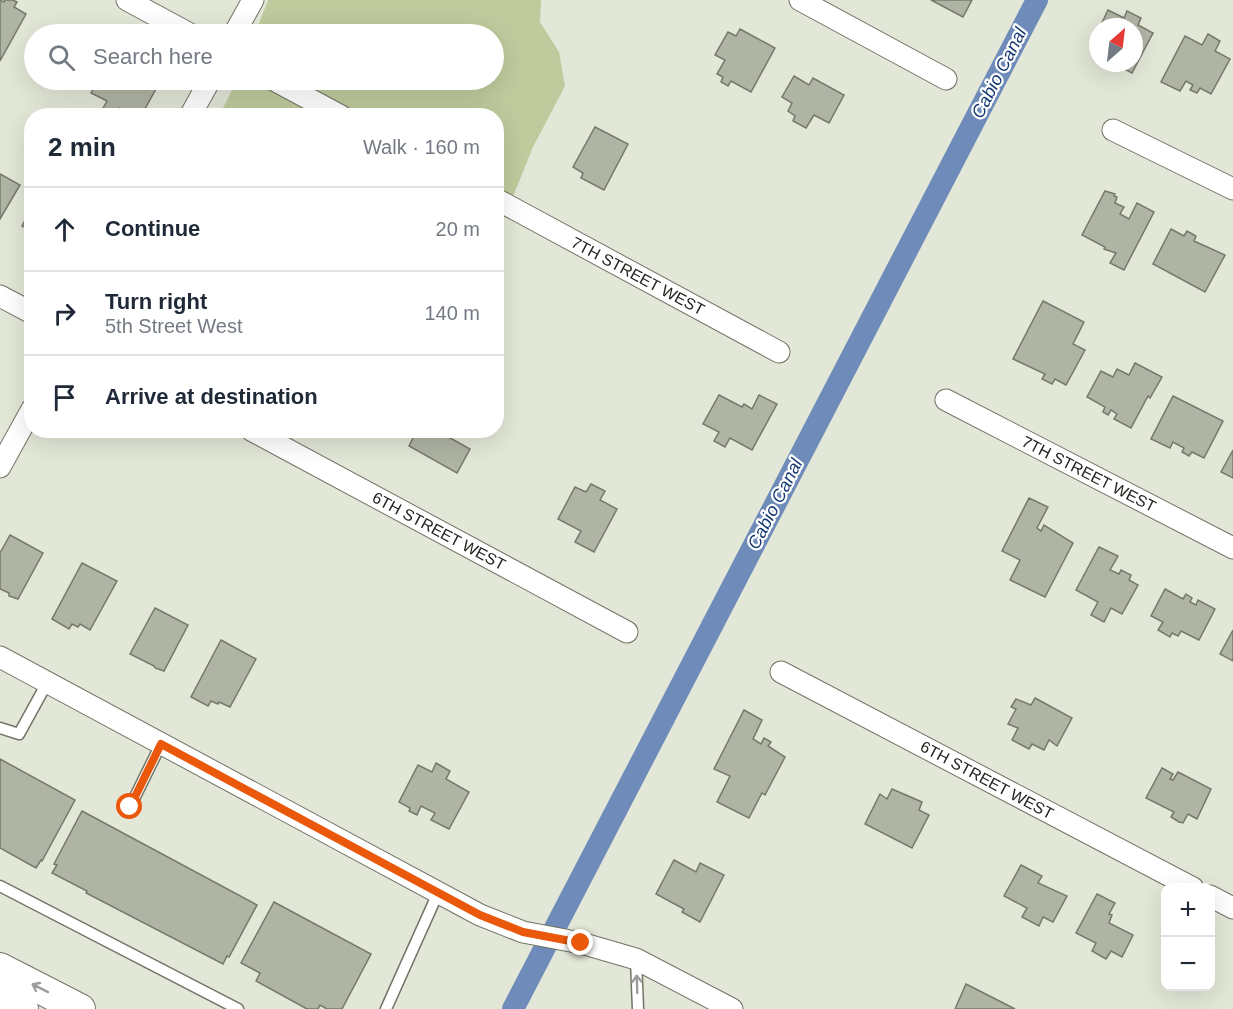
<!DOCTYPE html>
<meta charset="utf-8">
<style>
:root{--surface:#fff;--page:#f2f2f3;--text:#1f2937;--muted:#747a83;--line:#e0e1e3}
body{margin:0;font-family:Arial,sans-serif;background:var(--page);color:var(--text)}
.controls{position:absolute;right:18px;bottom:18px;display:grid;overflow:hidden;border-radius:12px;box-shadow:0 6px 24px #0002}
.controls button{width:54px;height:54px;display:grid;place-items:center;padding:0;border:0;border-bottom:2px solid var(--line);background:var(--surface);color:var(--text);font:30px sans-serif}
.compass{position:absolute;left:1089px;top:18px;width:54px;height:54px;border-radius:50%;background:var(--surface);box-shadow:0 6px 24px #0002;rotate:28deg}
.stop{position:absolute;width:18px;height:18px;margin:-14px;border:4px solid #ea580c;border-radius:50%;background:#fff}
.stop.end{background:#ea580c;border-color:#fff;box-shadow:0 2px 6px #0008}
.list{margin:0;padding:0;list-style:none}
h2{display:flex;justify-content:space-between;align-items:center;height:78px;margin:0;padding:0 24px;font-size:26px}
h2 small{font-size:20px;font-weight:400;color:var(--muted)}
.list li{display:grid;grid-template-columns:39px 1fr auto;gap:18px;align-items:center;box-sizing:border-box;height:84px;padding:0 24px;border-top:2px solid var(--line)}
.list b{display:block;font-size:22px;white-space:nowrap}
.list p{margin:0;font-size:20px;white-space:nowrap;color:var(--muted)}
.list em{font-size:20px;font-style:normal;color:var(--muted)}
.icon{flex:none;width:33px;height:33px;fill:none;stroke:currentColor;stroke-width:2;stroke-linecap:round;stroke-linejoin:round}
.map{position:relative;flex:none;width:1233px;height:1009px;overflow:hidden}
.search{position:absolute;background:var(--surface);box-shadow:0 6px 24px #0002;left:24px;top:24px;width:480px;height:66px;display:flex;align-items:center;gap:15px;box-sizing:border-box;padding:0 21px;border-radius:33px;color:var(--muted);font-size:22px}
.panel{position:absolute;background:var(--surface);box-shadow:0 6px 24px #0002;left:24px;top:108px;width:480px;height:330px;border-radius:24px}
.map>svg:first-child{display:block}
.green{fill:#bfcb9d}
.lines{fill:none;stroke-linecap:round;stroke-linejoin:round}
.canal{stroke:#6e8bb9;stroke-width:22}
.building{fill:#afb4a4;stroke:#75796a;stroke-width:1.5}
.lane-casing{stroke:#717566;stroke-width:13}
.street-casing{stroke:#717566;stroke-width:23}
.secondary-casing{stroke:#717566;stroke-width:32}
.lane{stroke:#fff;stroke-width:10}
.street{stroke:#fff;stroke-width:21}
.secondary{stroke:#fff;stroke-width:30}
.oneway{stroke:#9c9d9a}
.route{stroke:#ea580c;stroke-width:8}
.labels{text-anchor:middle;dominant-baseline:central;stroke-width:4.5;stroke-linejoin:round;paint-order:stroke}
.street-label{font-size:16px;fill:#23251f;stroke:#fff}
.water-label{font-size:18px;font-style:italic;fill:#153872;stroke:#fff}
</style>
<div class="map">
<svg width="1233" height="1009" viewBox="0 0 1233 1009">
<rect width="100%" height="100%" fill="#e2e7d7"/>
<path class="green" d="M268,0H541L540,22L559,52L565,86L533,147L497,236L496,116H219L237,80H494V34H255Z"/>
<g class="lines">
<path class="canal" d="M513,1009L1037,0"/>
</g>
<g class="building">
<path d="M0,0L4,2L5,0H13L17,2L14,7L26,14L0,61Z"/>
<path d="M931,0H972L963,17Z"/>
<path d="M1108,10L1124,18L1127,11L1141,18L1138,25L1153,33L1132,73L1115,64L1134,63V27H1100Z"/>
<path d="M740,29L775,48L751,92L731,81L728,86L721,82L723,77L717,74L725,60L715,55L728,32L736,36Z"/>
<path d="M1208,34L1220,41L1215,51L1230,59L1211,94L1200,88L1197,93L1190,90L1193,85L1186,81L1180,91L1161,82L1185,36L1202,45Z"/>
<path d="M794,76L809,85L813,78L844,95L829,123L814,115L806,128L793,121L795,116L788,111L792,103L782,97Z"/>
<path d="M98,80H115L126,84L129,80H142L157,87L141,116H134L119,108L115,116H113L102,110L107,101L91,93Z"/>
<path d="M595,127L628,144L604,190L581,178L583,173L573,167Z"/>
<path d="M0,174L20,185L0,219Z"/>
<path d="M1105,191L1115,194L1114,196L1117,197L1115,203L1124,207L1120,214L1129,219L1137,203L1154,212L1124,270L1110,263L1116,253L1104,249L1105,247L1082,235Z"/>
<path d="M32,207V231L22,226Z"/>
<path d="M1171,229L1184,236L1187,231L1196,236L1194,241L1225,255L1205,292L1153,264Z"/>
<path d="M1043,301L1084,322L1073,344L1085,350L1066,385L1055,379L1052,384L1042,379L1045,374L1013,359Z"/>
<path d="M1135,363L1162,377L1150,398L1148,396L1131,428L1114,419L1117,414L1111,410L1108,415L1103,412L1105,407L1087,397L1101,371L1113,377L1117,369L1129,375Z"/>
<path d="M719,395L742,407L744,404L752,409L759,395L777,404L752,450L730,438L725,447L714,441L719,432L703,424Z"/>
<path d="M1173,396L1223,421L1204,458L1192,452L1189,456L1182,452L1184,448L1173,442L1170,448L1151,439Z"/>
<path d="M417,430H436L470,449L457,473L409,446Z"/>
<path d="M1233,450V478L1221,472Z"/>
<path d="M591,484L605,491L600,500L617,509L594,552L575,542L581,531L558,519L575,487L586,492Z"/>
<path d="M1029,498L1048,507L1037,528L1041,531L1044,525L1073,543L1045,597L1010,580L1020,560L1002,551Z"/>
<path d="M10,535L43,553L18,599L9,596V593L0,589V553Z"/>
<path d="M1099,547L1118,556L1110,570L1119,574L1121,570L1131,575L1129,580L1138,585L1122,614L1111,608L1104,622L1091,615L1098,602L1076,590Z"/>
<path d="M82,563L117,581L90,630L80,624L78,627L72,624L69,629L52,619Z"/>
<path d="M1165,589L1183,599L1186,594L1192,598L1190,602L1196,605L1198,600L1215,609L1199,640L1181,631L1178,636L1172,633L1170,637L1158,630L1163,622L1151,616Z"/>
<path d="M155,608L188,625L164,671L155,668L154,666L130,654Z"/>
<path d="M1233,630V661L1220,654Z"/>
<path d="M221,640L256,659L230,707L219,702L218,704L211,701L208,706L191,697Z"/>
<path d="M1035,698L1072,718L1057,746L1049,740L1044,750L1032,744L1029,749L1012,740L1018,728L1008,724L1016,709L1011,707L1016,699L1031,705Z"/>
<path d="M744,710L762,720L753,739L761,744L764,738L771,742L768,746L785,757L765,795L762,793L749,818L717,802L730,776L714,769Z"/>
<path d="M0,759L75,800L42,861L41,860L36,868L0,848Z"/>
<path d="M436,763L450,771L446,779L469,792L449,829L431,820L435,813L421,806L417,815L409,811L410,808L399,802L418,765L432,772Z"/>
<path d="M1162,768L1173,774L1170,779L1173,780L1178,772L1211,789L1197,819L1188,814L1183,823L1179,822L1171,817L1174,812L1146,798Z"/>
<path d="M892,789L922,802L919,810L929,815L912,848L865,824L880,794L887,799Z"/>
<path d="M82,811L257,905L229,957L227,956L223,964L86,893L87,891L52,873L57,865L54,864Z"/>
<path d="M674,860L696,872L700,863L724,875L700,922L682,912L684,909L656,894Z"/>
<path d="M1021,865L1042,876L1038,883L1067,896L1053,922L1043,917L1039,926L1022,917L1027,908L1004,896Z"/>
<path d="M1097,894L1115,903L1109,914L1112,915L1109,923L1133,935L1122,957L1111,951L1106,959L1092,951L1096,943L1076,933Z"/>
<path d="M274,902L371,954L342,1009H327L320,1005L318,1009H307L256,981L260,973L241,963Z"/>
<path d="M966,984L1015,1009H955Z"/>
</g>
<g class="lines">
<defs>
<g id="lane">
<path d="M0,728L19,734L47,683"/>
<path d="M130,807L161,744"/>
<path d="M0,886L238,1009"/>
<path d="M636,959L638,1009"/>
<path d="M386,1009L438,893"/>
</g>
<g id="street">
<path d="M127,0L190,34"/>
<path d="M800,0L946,79"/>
<path d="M234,34L253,0"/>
<path d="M274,80L341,116"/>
<path d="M190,116L210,80"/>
<path d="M1113,130L1233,189"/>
<path d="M496,199L779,352"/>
<path d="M0,296L32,313"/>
<path d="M946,400L1233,548"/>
<path d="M251,430L627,632"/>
<path d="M0,467L32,409"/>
<path d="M0,657L480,915L523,932L581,943L636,959L732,1009"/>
<path d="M781,672L1193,888"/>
<path d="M1210,896L1233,908"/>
</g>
<g id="secondary">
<path d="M0,968L80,1009"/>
<path d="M0,998L23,1009"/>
</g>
</defs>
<use href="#lane" class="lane-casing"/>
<use href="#street" class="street-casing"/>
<use href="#secondary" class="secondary-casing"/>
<use href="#lane" class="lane"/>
<use href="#street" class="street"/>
<use href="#secondary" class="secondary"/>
</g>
<defs><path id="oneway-shaft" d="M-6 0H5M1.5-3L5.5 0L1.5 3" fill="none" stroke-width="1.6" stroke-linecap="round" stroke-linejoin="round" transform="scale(1.5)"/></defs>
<g class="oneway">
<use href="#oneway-shaft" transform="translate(637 984) rotate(-92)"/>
<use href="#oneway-shaft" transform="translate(40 988) rotate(-153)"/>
</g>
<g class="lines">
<path class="route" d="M130,807L161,744L480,915L523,932L581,943"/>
</g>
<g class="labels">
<g class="street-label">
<text transform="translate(638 276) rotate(28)">7TH STREET WEST</text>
<text transform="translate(1089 474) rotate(27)">7TH STREET WEST</text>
<text transform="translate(439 531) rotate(28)">6TH STREET WEST</text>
<text transform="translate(987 780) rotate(28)">6TH STREET WEST</text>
</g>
<g class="water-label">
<text transform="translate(999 73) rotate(-63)">Cabio Canal</text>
<text transform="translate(775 504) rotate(-63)">Cabio Canal</text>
</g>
</g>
</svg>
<div class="controls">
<button>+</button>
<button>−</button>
</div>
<svg class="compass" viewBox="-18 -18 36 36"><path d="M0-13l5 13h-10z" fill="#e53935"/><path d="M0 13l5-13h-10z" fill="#747a83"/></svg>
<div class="stop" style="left:130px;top:807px"></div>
<div class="stop end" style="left:581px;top:943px"></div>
<div class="search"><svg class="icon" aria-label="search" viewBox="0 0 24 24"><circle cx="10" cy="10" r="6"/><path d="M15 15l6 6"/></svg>Search here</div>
<section class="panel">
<h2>2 min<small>Walk · 160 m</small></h2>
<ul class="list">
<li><svg class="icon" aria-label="ahead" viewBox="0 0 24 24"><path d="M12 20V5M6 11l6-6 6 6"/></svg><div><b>Continue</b></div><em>20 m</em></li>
<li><svg class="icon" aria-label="right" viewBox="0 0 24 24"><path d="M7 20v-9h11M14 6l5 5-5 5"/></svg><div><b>Turn right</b><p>5th Street West</p></div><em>140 m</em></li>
<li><svg class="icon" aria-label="arrive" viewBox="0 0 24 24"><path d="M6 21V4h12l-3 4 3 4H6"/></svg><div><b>Arrive at destination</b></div></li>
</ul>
</section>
</div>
